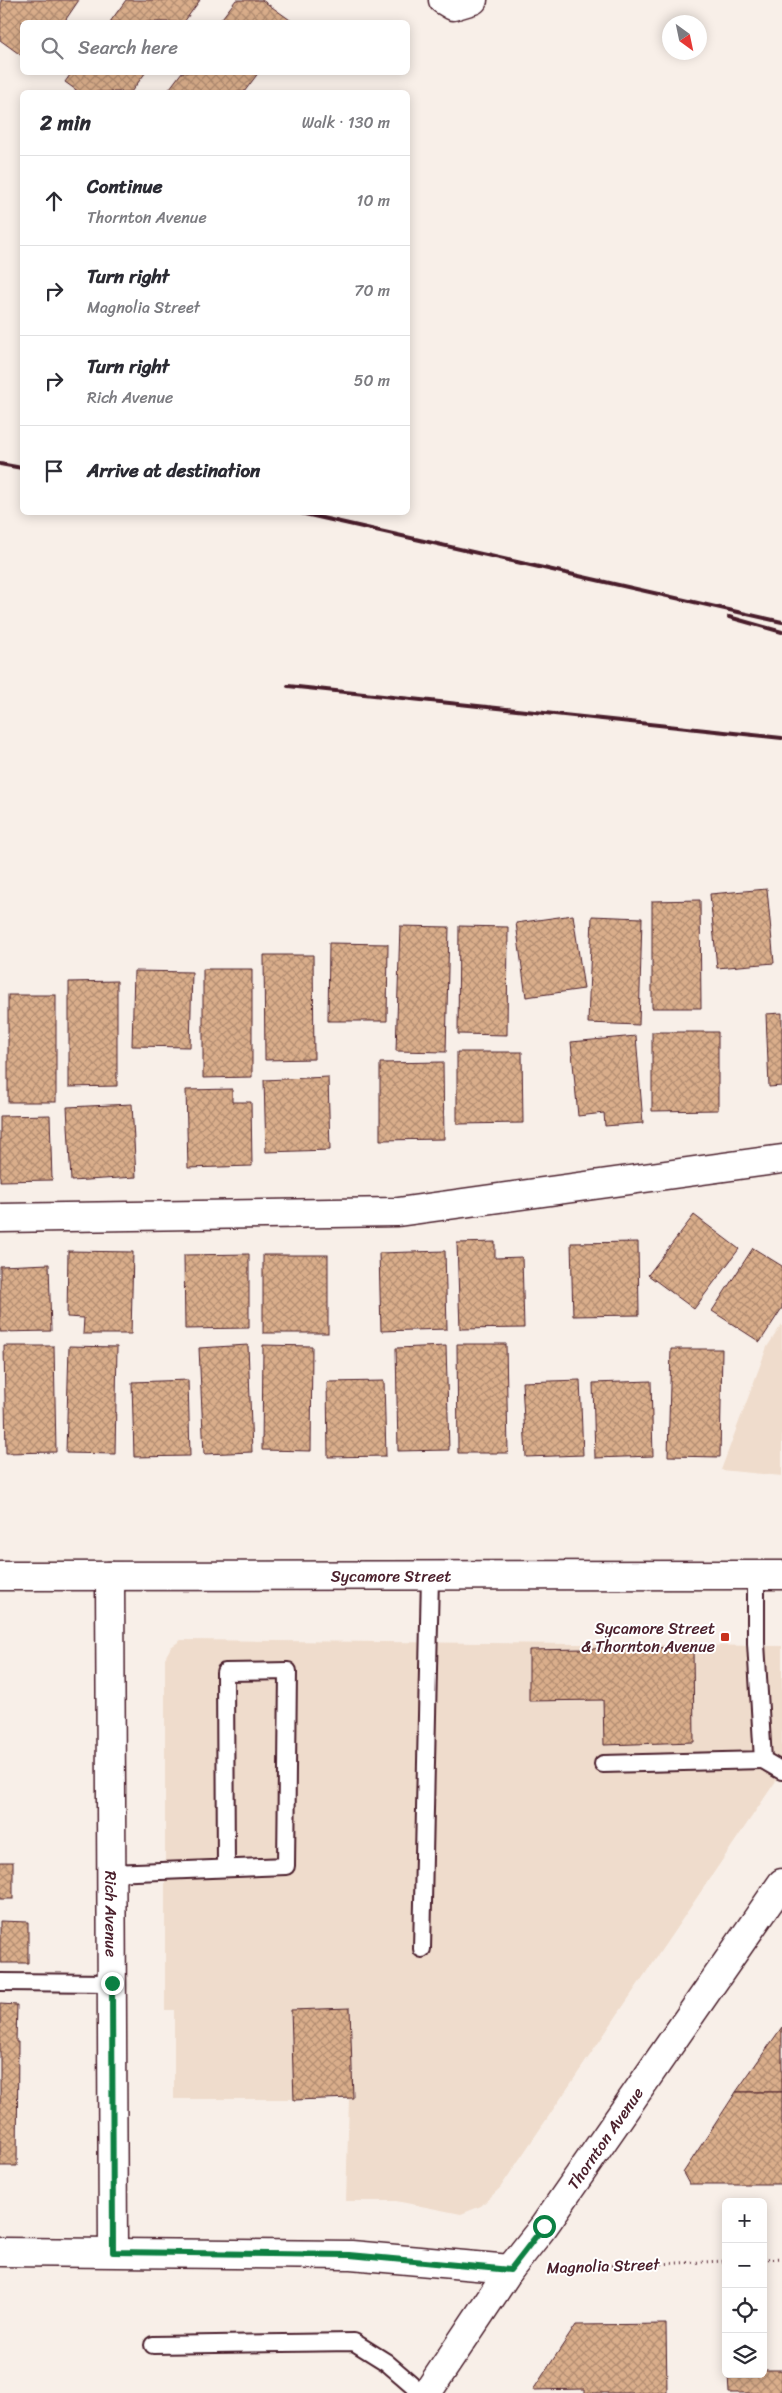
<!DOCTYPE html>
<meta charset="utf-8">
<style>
:root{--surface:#fff;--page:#f7f7f7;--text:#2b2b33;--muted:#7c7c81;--line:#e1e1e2}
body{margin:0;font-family:Sriracha,sans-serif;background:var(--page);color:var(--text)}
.controls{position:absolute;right:15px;bottom:15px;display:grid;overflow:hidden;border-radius:8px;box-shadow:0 2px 12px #0003}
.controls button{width:45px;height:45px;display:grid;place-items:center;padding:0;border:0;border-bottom:1px solid var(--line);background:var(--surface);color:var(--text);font:25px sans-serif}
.compass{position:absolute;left:662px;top:15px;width:45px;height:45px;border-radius:50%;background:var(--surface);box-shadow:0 2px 12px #0003;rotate:147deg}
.stop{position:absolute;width:15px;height:15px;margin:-11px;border:4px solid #0b8043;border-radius:50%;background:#fff}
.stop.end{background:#0b8043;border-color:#fff;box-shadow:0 1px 5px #0008}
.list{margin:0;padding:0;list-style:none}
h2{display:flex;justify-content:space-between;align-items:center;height:65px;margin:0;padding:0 20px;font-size:21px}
h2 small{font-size:16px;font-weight:400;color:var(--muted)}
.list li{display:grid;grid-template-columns:32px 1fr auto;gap:15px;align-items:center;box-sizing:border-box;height:90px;padding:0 20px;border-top:1px solid var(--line)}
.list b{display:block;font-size:19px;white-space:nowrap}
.list p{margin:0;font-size:16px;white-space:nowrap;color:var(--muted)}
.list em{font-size:16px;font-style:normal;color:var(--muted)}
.icon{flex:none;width:28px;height:28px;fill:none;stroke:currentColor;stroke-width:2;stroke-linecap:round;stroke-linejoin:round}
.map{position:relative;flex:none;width:782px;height:2393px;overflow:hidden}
.search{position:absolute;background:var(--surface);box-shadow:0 2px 12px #0003;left:20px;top:20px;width:390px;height:55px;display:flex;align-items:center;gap:12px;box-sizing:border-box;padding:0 18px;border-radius:8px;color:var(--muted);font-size:19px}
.panel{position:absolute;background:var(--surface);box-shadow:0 2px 12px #0003;left:20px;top:90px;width:390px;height:425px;border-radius:8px}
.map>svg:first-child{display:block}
.built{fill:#efdccc}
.building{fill:url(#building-cross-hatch);stroke:#4a1f2b}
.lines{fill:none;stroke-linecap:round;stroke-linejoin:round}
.lane-casing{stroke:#4a1f2b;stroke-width:20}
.street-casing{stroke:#4a1f2b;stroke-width:31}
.secondary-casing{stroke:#4a1f2b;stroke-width:31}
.path{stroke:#4a1f2b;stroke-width:3;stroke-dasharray:1 4;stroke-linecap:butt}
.lane{stroke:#fff;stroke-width:16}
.street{stroke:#fff;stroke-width:28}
.secondary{stroke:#fff;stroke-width:28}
.rail{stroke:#4a1f2b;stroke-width:4}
.route{stroke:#0b8043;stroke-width:6}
.poi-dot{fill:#c8321e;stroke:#fff;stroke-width:2}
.labels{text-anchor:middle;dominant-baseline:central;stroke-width:4;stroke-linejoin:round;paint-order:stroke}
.street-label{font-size:16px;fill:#4a1f2b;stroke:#fff}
.poi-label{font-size:16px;fill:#4a1f2b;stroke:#fff;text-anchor:end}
</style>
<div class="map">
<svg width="782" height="2393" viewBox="0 0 782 2393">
<defs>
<pattern id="building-cross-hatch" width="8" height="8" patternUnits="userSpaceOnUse" patternTransform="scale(1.25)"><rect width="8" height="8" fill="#daae8b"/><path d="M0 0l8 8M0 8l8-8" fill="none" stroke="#b38d72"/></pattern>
</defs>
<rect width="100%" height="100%" fill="#f8efe8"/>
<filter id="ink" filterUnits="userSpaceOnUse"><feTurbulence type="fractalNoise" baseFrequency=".02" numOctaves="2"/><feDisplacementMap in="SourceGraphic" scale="10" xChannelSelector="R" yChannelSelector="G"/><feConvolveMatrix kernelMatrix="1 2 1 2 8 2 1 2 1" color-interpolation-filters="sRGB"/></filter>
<g filter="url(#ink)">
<g class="built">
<path d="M782,1324V1476L721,1470L767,1347Z"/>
<path d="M181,1640L782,1646V1772L500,2188L481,2206L461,2214L396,2201H346L349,2099H174V2010H165V1658L171,1647Z"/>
</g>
<g class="building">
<path d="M1,0H79L64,22H22V56L0,40Z"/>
<path d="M126,0H200L184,22H110Z"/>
<path d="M236,0H262L293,22H219Z"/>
<path d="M72,72H146L131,92H79L65,82Z"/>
<path d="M182,72H259L244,92H167Z"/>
<path d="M767,889L774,963L717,968L710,894Z"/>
<path d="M700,900L701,1008H652V901Z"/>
<path d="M573,915L584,989L526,997L516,923Z"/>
<path d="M592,916L642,918L639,1025L588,1023Z"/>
<path d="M400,926L449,927L446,1052L396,1051Z"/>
<path d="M459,926L508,927L507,1035L458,1034Z"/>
<path d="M329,943L388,944L387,1021H328Z"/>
<path d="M264,955H313L314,1059L265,1060Z"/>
<path d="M203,969H252V1077L203,1078Z"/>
<path d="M134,971L192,972L190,1047L132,1046Z"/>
<path d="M117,981V1086L69,1087V982Z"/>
<rect x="8" y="995" width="48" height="107"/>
<path d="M782,1013V1086L769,1087L766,1014Z"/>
<path d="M652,1032H718V1110L652,1111Z"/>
<path d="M636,1036L643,1123L605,1126L604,1113L578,1116L571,1042Z"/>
<path d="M457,1052H522L523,1123L457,1124Z"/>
<path d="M443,1062L444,1139L380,1140V1063Z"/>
<path d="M328,1077L330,1150L266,1152L264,1080Z"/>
<path d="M232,1089V1102H251L252,1166L188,1168L186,1090Z"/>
<path d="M132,1104L136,1177L71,1181L67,1107Z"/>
<path d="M50,1115L52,1180L0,1181V1116Z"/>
<path d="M694,1215L739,1249L694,1309L648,1275Z"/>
<path d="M495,1242V1258L522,1257L524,1328L460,1329L457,1243Z"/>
<path d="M638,1242L639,1315L573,1316L571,1243Z"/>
<path d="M753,1248L782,1266V1308L760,1342L712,1311Z"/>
<path d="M68,1251L133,1252L131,1334H83L84,1318L67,1317Z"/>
<path d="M445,1251L447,1329L381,1331L379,1253Z"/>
<path d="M249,1254V1328L185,1329L184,1255Z"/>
<rect x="263" y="1255" width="65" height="78"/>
<path d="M49,1264L51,1331L0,1332V1266Z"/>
<path d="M457,1344H506L508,1453H458Z"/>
<path d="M248,1345L252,1452L204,1454L199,1348Z"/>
<path d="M263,1345L312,1346L311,1451L262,1450Z"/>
<path d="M4,1346H54L56,1452L6,1453Z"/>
<path d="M69,1346L117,1347L115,1454L66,1453Z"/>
<path d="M446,1346L449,1450L398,1451L396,1348Z"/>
<path d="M671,1349H722L720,1457L668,1456Z"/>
<path d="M188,1380L190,1456L134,1457L132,1382Z"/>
<path d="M580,1380L583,1455L526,1457L522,1382Z"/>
<path d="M384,1381L386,1456L328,1457L327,1382Z"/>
<path d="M651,1381L653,1456L595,1458L593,1383Z"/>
<path d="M693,1647L694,1742L604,1745L603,1700L529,1701V1650Z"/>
<rect x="0" y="1862" width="13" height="37"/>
<path d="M0,1921L28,1922V1963H0Z"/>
<path d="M0,2004L17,2005L16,2042H18L17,2166H0Z"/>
<path d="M350,2008L353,2098L294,2100L291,2010Z"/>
<path d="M782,2027V2092H736Z"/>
<path d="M736,2092H782V2184H689L683,2173Z"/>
<path d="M666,2324L667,2393H585V2389L533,2390L576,2325Z"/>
<path d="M763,2370H782V2393H729L728,2374H763Z"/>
</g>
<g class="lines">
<defs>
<g id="lane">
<path d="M763,1760L782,1771"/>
<path d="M603,1764L763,1760L756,1643V1575"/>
<path d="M111,1873L286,1866L288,1671L225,1672L226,1868"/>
<path d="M422,1949L430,1576"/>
<path d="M0,1982L111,1983"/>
<path d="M153,2345L354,2342L386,2362L422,2393"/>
</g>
<g id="street">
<path d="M443,0L453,6L473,0"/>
<path d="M0,1218L398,1212L782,1159"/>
<path id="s1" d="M110,1576L113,2252"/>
<path d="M0,2252L351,2255L510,2269"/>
</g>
<g id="secondary">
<path id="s2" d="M0,1576L782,1575"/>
<path id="s3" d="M427,2393L510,2269L544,2226L782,1883"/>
</g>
</defs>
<use href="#lane" class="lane-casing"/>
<use href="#street" class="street-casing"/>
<use href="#secondary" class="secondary-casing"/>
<g class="path">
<path d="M763,2259L782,2258"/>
<path d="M557,2268L726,2261"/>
</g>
<use href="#lane" class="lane"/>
<use href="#street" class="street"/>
<use href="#secondary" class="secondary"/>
<g class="rail">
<path d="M0,464L22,468"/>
<path d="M296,512L782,622"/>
<path d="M729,617L782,632"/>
<path d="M288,686L782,738"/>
</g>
</g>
</g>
<g class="lines" filter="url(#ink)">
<path class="route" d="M112,1983L113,2252L350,2255L510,2270L544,2226"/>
</g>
<rect class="poi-dot" x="720" y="1632" width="10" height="10" rx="2.5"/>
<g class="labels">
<g class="street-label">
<text stroke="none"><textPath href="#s2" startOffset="391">Sycamore Street</textPath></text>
<text stroke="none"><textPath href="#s1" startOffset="338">Rich Avenue</textPath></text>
<text stroke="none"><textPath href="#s3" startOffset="311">Thornton Avenue</textPath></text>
<text transform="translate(603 2266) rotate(-2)">Magnolia Street</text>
</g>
<g class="poi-label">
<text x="715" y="1628">Sycamore Street<tspan x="715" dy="18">&amp; Thornton Avenue</tspan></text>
</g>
</g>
</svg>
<div class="controls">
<button>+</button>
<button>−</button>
<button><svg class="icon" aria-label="locate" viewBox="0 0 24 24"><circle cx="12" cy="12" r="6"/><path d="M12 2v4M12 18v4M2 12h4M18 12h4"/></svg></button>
<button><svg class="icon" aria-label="layers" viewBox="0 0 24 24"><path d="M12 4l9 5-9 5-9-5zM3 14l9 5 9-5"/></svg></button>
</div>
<svg class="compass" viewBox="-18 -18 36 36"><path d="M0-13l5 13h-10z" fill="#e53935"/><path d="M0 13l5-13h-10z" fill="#7c7c81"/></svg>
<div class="stop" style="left:544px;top:2226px"></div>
<div class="stop end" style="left:112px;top:1983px"></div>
<div class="search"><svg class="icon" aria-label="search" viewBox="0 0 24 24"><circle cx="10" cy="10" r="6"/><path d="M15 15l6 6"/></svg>Search here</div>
<section class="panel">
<h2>2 min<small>Walk · 130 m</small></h2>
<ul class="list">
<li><svg class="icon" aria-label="ahead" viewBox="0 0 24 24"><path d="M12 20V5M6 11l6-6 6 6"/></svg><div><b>Continue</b><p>Thornton Avenue</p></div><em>10 m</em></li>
<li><svg class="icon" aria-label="right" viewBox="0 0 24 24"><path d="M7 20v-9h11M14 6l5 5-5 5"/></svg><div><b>Turn right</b><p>Magnolia Street</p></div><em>70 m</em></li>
<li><svg class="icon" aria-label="right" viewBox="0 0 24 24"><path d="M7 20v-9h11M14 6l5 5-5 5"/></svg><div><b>Turn right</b><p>Rich Avenue</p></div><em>50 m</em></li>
<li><svg class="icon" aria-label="arrive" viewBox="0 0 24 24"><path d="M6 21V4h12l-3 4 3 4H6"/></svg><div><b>Arrive at destination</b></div></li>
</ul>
</section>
</div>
